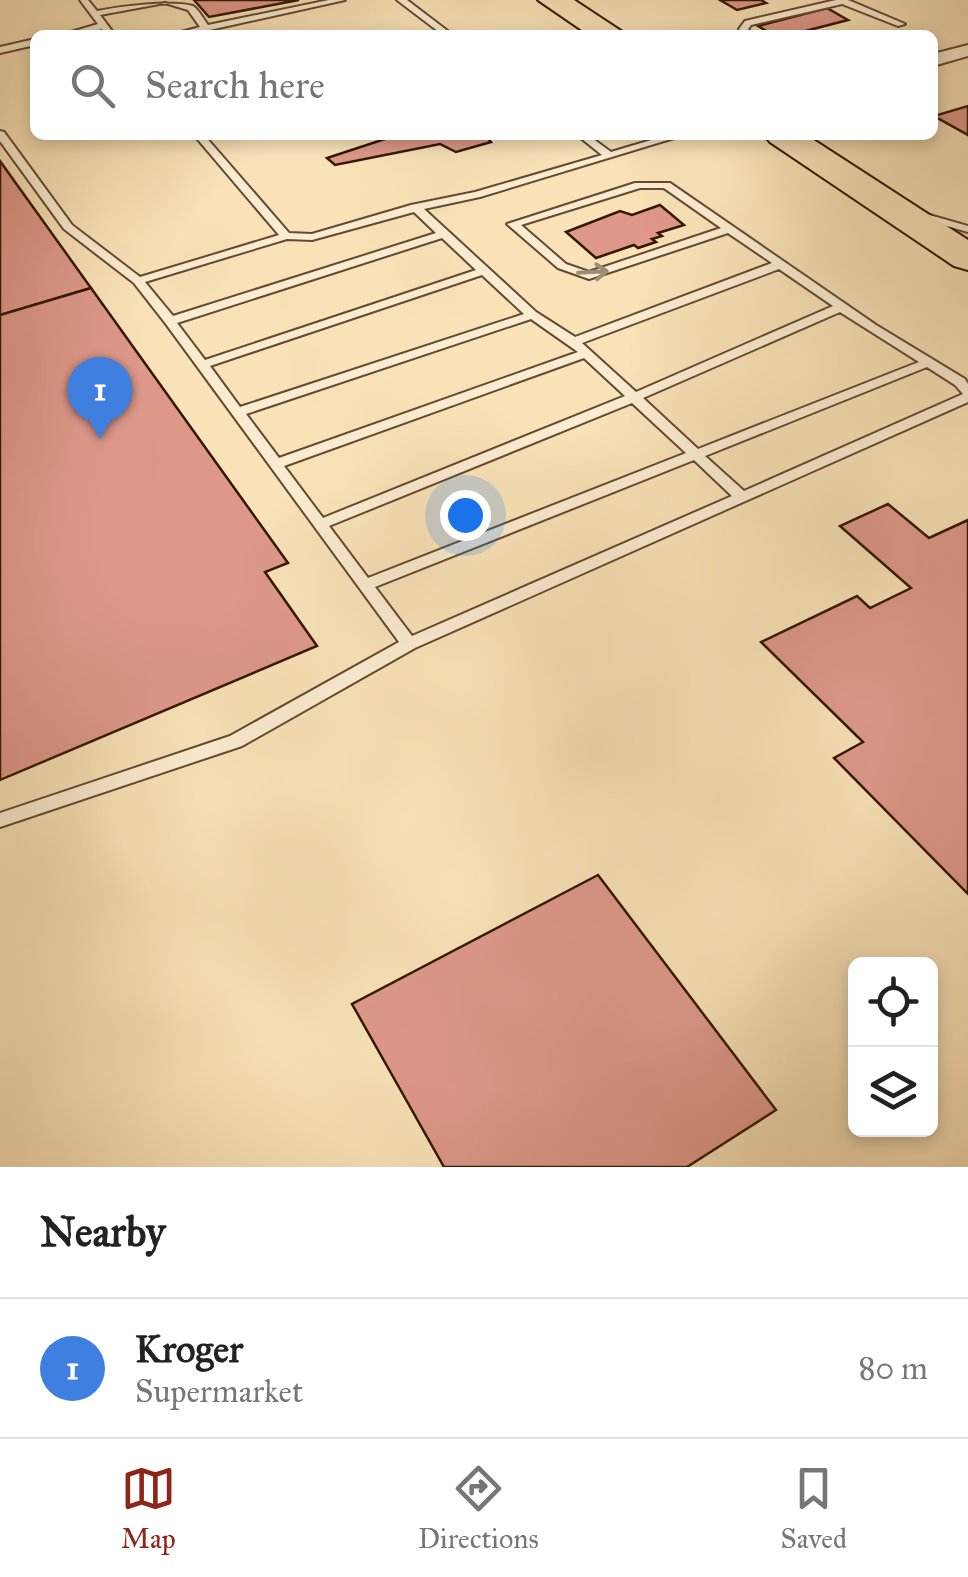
<!DOCTYPE html>
<style>
:root{--surface:#fff;--page:#f2f2f2;--text:#222;--muted:#767676;--line:#e0e0e0;--accent:#8f2418}
body{margin:0;font-family:"IM FELL Great Primer",serif;background:var(--page);color:var(--text)}
.controls{position:absolute;right:30px;bottom:30px;display:grid;overflow:hidden;border-radius:15px;box-shadow:0 5px 15px #0003}
.controls button{width:90px;height:90px;display:grid;place-items:center;padding:0;border:0;border-bottom:2px solid var(--line);background:var(--surface);color:var(--text);font:50px sans-serif}
.you{position:absolute;left:465px;top:515px;width:35px;height:35px;margin:-25px;border:8px solid #fff;border-radius:50%;background:#1a73e8;box-shadow:0 0 0 15px #1a73e833}
.badge{display:grid;place-items:center;width:65px;height:65px;border-radius:50%;background:var(--accent);color:#fff;font-size:32px;font-weight:700}
.pin{position:absolute;translate:-50% -82px;filter:drop-shadow(0 2px 5px #0008)}
.pin::after{content:'';position:absolute;top:52px;width:35px;height:30px;background:inherit;clip-path:polygon(0 0,100% 0,50% 100%)}
.list{margin:0;padding:0;list-style:none}
h2{display:flex;justify-content:space-between;align-items:center;height:130px;margin:0;padding:0 40px;font-size:42px}
h2 small{font-size:32px;font-weight:400;color:var(--muted)}
.list li{display:grid;grid-template-columns:65px 1fr auto;gap:30px;align-items:center;box-sizing:border-box;height:140px;padding:0 40px;border-top:2px solid var(--line)}
.list b{display:block;font-size:38px;white-space:nowrap}
.list p{margin:0;font-size:32px;white-space:nowrap;color:var(--muted)}
.list em{font-size:32px;font-style:normal;color:var(--muted)}
.icon{flex:none;width:55px;height:55px;fill:none;stroke:currentColor;stroke-width:2;stroke-linecap:round;stroke-linejoin:round}
.map{position:relative;flex:none;width:968px;height:1167px;overflow:hidden}
.search{position:absolute;background:var(--surface);box-shadow:0 5px 15px #0003;left:30px;right:30px;top:30px;height:110px;display:flex;align-items:center;gap:25px;box-sizing:border-box;padding:0 35px;border-radius:15px;color:var(--muted);font-size:38px}
.sheet{height:270px;background:var(--surface)}
nav{display:flex;justify-content:space-around;align-items:center;box-sizing:border-box;height:140px;border-top:2px solid var(--line);background:var(--surface);font-size:28px;color:var(--muted)}
nav a{display:grid;justify-items:center;gap:5px}
nav .on{color:var(--accent)}
.map>svg:first-child{display:block}
.building{fill:#de988a;stroke:#331703;stroke-width:2.5}
.lines{fill:none;stroke-linecap:round;stroke-linejoin:round}
.lane-casing{stroke:#644a30;stroke-width:4}
.street-casing{stroke:#644a30;stroke-width:4}
.highway-casing{stroke:#331703;stroke-width:4}
.lane{fill:#fbecd1;fill-rule:evenodd}
.street{fill:#fbecd1;fill-rule:evenodd}
.highway{fill:#f9e2b8;fill-rule:evenodd}
.oneway{stroke:#a18c74}
</style>
<div class="map">
<svg width="968" height="1167" viewBox="0 0 968 1167">
<rect width="100%" height="100%" fill="#f9e2b8"/>
<filter id="stains"><feTurbulence type="fractalNoise" baseFrequency=".002" numOctaves="4"/><feColorMatrix values="0 0 0 0 .2 0 0 0 0 .09 0 0 0 0 .02 0 0 0 .5 -.17"/></filter>
<radialGradient id="worn" r=".72"><stop offset=".6" stop-color="#630" stop-opacity="0"/><stop offset="1" stop-color="#630" stop-opacity=".3"/></radialGradient>
<g class="building">
<path d="M194,0H299L209,17Z"/>
<path d="M720,0H761L766,3L737,10Z"/>
<path d="M827,8L848,20L790,35H773L758,26Z"/>
<path d="M968,106V135L934,116Z"/>
<path d="M485,135L491,142L456,152L440,144L335,165L327,158L397,135Z"/>
<path d="M0,161L91,288L0,315Z"/>
<path d="M660,205L684,225L658,233L662,236L652,239L656,242L638,248L634,245L596,258L566,232L620,211L632,215Z"/>
<path d="M91,288L288,563L265,572L317,646L0,780V315Z"/>
<path d="M888,504L929,538L968,520V894L834,758L863,742L761,642L857,596L870,608L911,588L840,526Z"/>
<path d="M598,875L776,1110L687,1167H444L352,1004Z"/>
</g>
<g class="lines">
<defs>
<g id="lane">
<path d="M80,0H88L97,11C122,6 170,0 193,6C199,10 204,20 208,25L329,0H345L187,35H170L200,27L188,10L165,3L100,15L115,35H106L102,29L76,35H61L98,24Z"/>
<path d="M397,0H407L453,35H443Z"/>
<path d="M836,0H848L905,24L898,26L842,4L751,25L748,29L753,35H744L739,29L745,21Z"/>
<path d="M35,39V45L0,53V47Z"/>
<path d="M0,131L4,132L72,225L140,277L279,235L194,135H204L289,233L312,234L411,205L475,192L602,155L577,135H588L611,152L668,135H684L480,197L424,209L536,312L575,337L772,263L728,233L589,279L558,268L507,224L635,183H670L876,325L965,379L968,384V402L415,648L242,746L0,827V813L230,736L399,642L166,324L134,283L64,229L0,141ZM640,188H664L721,228L589,272L566,264L521,225ZM414,212L436,233L173,316L145,282L287,239L312,240ZM442,238L476,270L205,360L177,323ZM779,269L833,306L636,392L582,343ZM482,275L524,314L240,407L210,366ZM840,312L919,362L698,449L643,398ZM531,319L578,352L279,458L246,414ZM584,358L625,396L323,518L284,466ZM927,367L955,385L963,394L744,491L705,456ZM632,403L686,453L368,578L329,526ZM694,460L732,496L412,636L375,587Z"/>
<path d="M919,212L968,226V232L915,217L914,215Z"/>
</g>
<path id="street" d="M968,45V56L933,66V54Z"/>
<g id="highway">
<path d="M538,0H574L627,35H589Z"/>
<path d="M764,135H806L968,240V270L954,266L770,142Z"/>
</g>
</defs>
<use href="#lane" class="lane-casing"/>
<use href="#street" class="street-casing"/>
<use href="#highway" class="highway-casing"/>
<use href="#lane" class="lane"/>
<use href="#street" class="street"/>
<use href="#highway" class="highway"/>
</g>
<defs><path id="oneway-shaft" d="M-6 0H5M1.5-3L5.5 0L1.5 3" fill="none" stroke-width="1.6" stroke-linecap="round" stroke-linejoin="round" transform="scale(2.5)"/></defs>
<use class="oneway" href="#oneway-shaft" transform="translate(593 272) rotate(-3)"/>
<rect width="100%" height="100%" filter="url(#stains)"/>
<rect width="100%" height="100%" fill="url(#worn)"/>
</svg>
<div class="controls">
<button><svg class="icon" aria-label="locate" viewBox="0 0 24 24"><circle cx="12" cy="12" r="6"/><path d="M12 2v4M12 18v4M2 12h4M18 12h4"/></svg></button>
<button><svg class="icon" aria-label="layers" viewBox="0 0 24 24"><path d="M12 4l9 5-9 5-9-5zM3 14l9 5 9-5"/></svg></button>
</div>
<div class="you"></div>
<div class="pin badge" style="left:100px;top:439px;background:#3f7fe0">1</div>
<div class="search"><svg class="icon" aria-label="search" viewBox="0 0 24 24"><circle cx="10" cy="10" r="6"/><path d="M15 15l6 6"/></svg>Search here</div>
</div>
<section class="sheet">
<h2>Nearby<small></small></h2>
<ul class="list">
<li><span class="badge" style="background:#3f7fe0">1</span><div><b>Kroger</b><p>Supermarket</p></div><em>80 m</em></li>
</ul>
</section>
<nav>
<a class="on"><svg class="icon" aria-label="map" viewBox="0 0 24 24"><path d="M3 6l6-2 6 2 6-2v14l-6 2-6-2-6 2zM9 4v14M15 6v14"/></svg>Map</a>
<a><svg class="icon" aria-label="directions" viewBox="0 0 24 24"><path d="M12 3l9 9-9 9-9-9zM9 14v-3h6M13 9l2 2-2 2"/></svg>Directions</a>
<a><svg class="icon" aria-label="saved" viewBox="0 0 24 24"><path d="M7 4h10v16l-5-4-5 4z"/></svg>Saved</a>
</nav>
